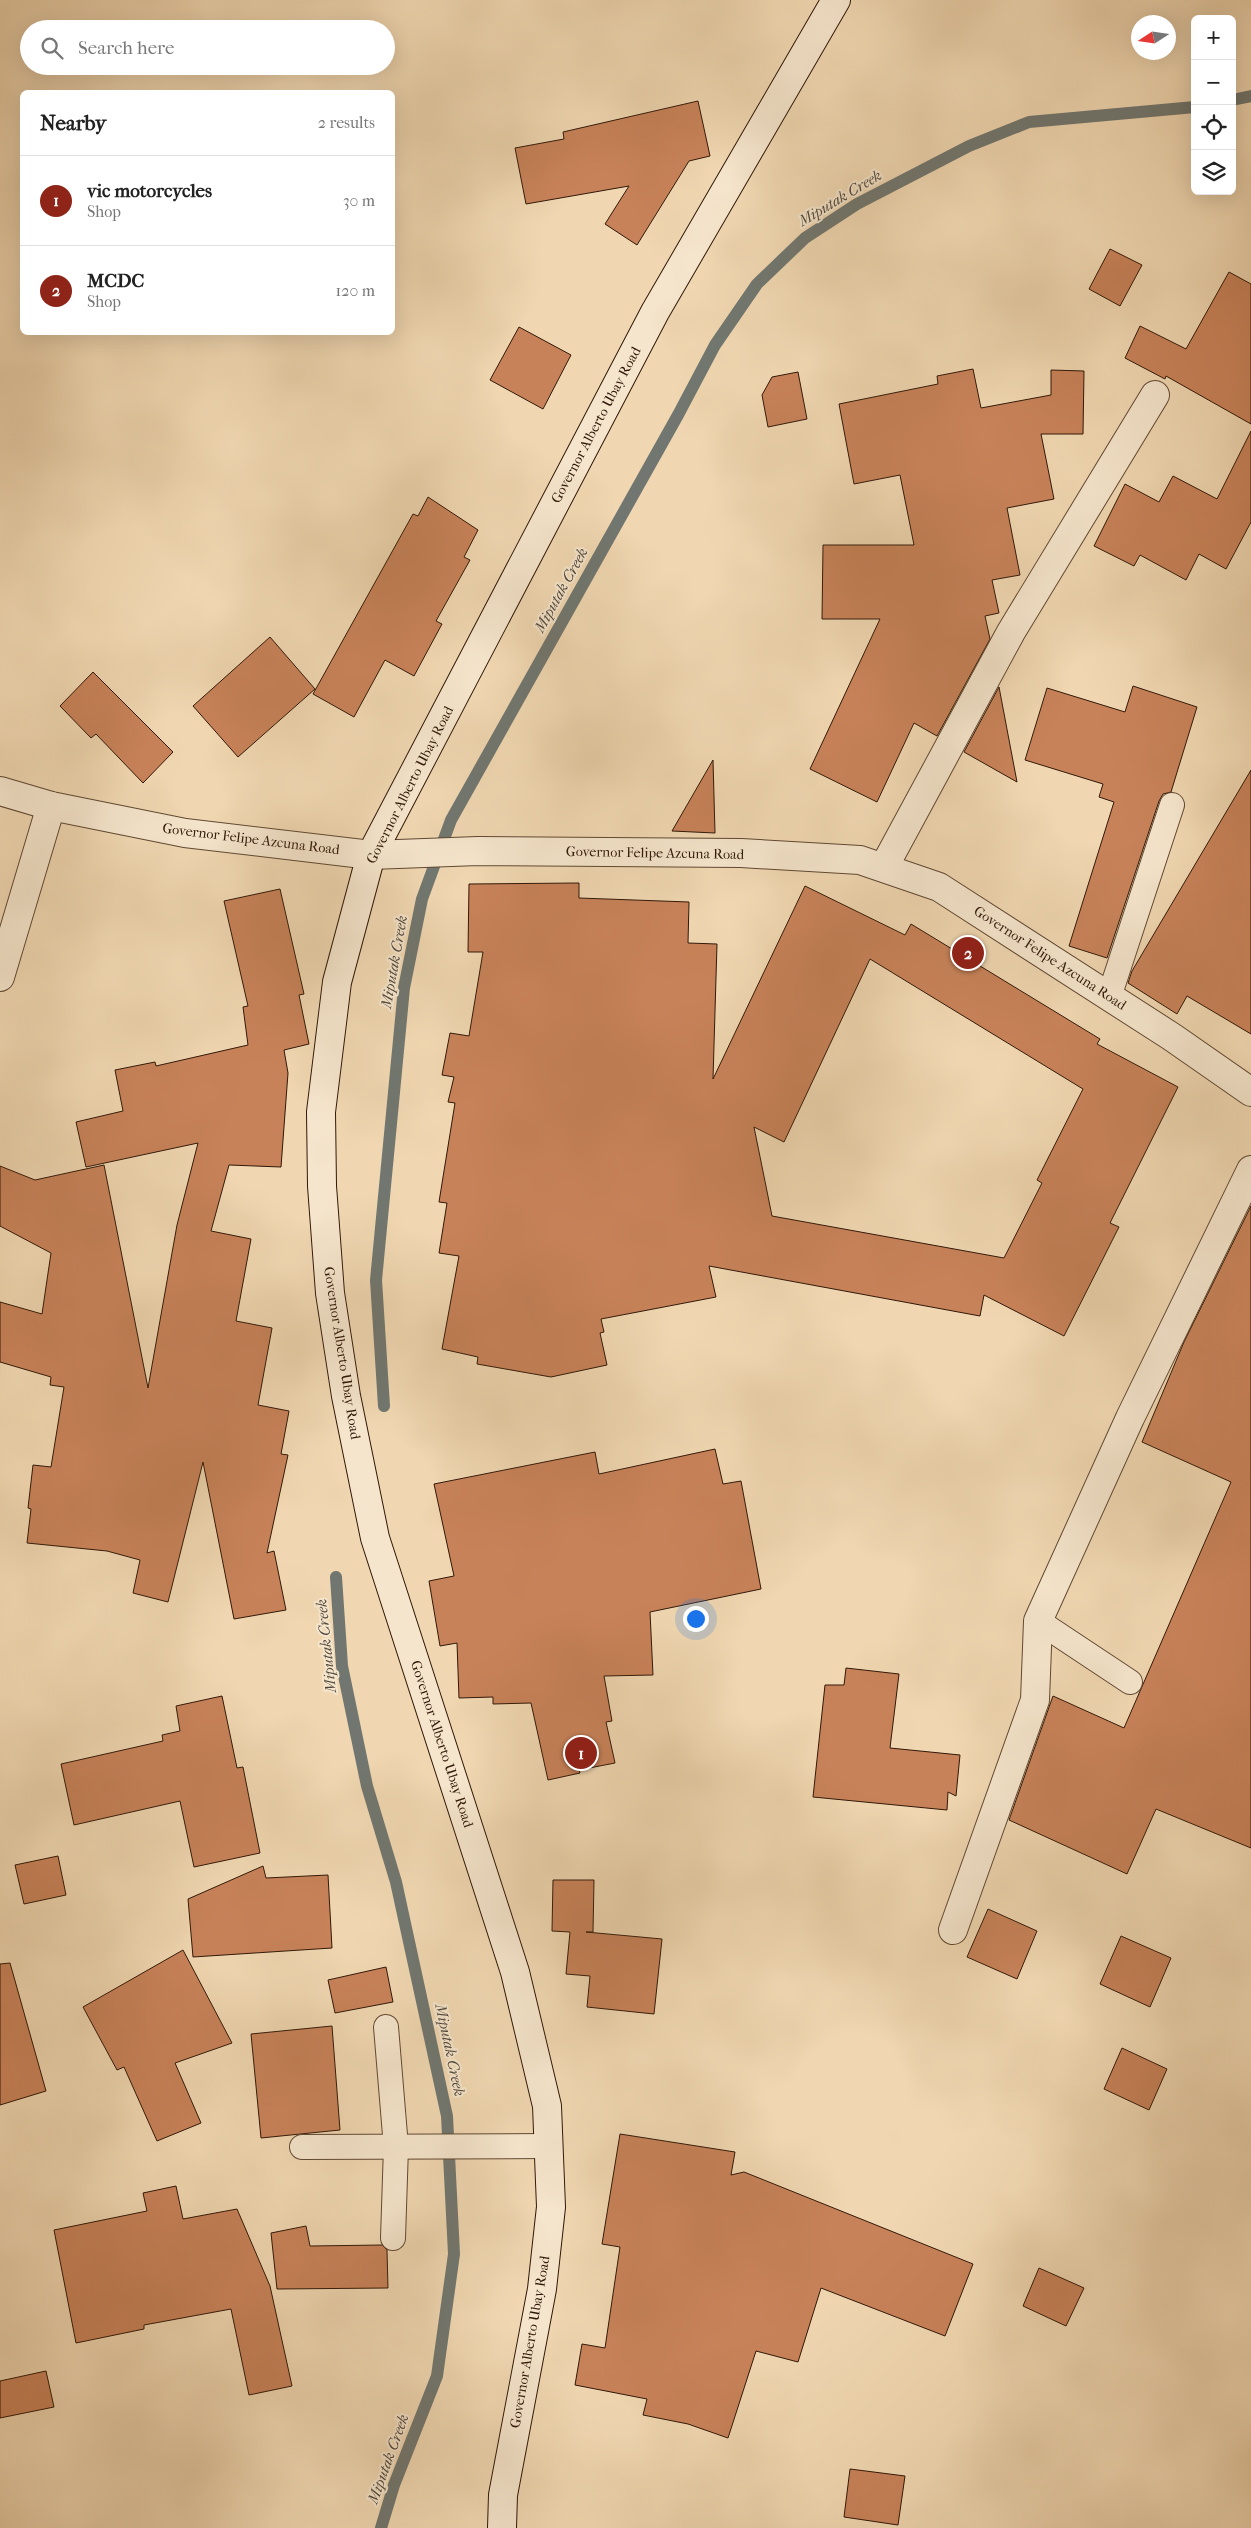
<!DOCTYPE html>
<meta charset="utf-8">
<style>
:root{--surface:#fff;--page:#f2f2f2;--text:#222;--muted:#767676;--line:#e0e0e0;--accent:#8f2418}
body{margin:0;font-family:"IM FELL French Canon",serif;background:var(--page);color:var(--text)}
.controls{position:absolute;right:15px;top:15px;display:grid;overflow:hidden;border-radius:8px;box-shadow:0 5px 20px #0002}
.controls button{width:45px;height:45px;display:grid;place-items:center;padding:0;border:0;border-bottom:1px solid var(--line);background:var(--surface);color:var(--text);font:25px sans-serif}
.compass{position:absolute;left:1131px;top:15px;width:45px;height:45px;border-radius:50%;background:var(--surface);box-shadow:0 5px 20px #0002;rotate:258deg}
.you{position:absolute;left:695px;top:1618px;width:18px;height:18px;margin:-12px;border:4px solid #fff;border-radius:50%;background:#1a73e8;box-shadow:0 0 0 8px #1a73e833}
.badge{display:grid;place-items:center;width:32px;height:32px;border-radius:50%;background:var(--accent);color:#fff;font-size:16px;font-weight:700}
.pin{position:absolute;translate:-50% -50%;border:2px solid #fff;box-shadow:0 1px 5px #0006}
.list{margin:0;padding:0;list-style:none}
h2{display:flex;justify-content:space-between;align-items:center;height:65px;margin:0;padding:0 20px;font-size:21px}
h2 small{font-size:16px;font-weight:400;color:var(--muted)}
.list li{display:grid;grid-template-columns:32px 1fr auto;gap:15px;align-items:center;box-sizing:border-box;height:90px;padding:0 20px;border-top:1px solid var(--line)}
.list b{display:block;font-size:19px;white-space:nowrap}
.list p{margin:0;font-size:16px;white-space:nowrap;color:var(--muted)}
.list em{font-size:16px;font-style:normal;color:var(--muted)}
.icon{flex:none;width:28px;height:28px;fill:none;stroke:currentColor;stroke-width:2;stroke-linecap:round;stroke-linejoin:round}
.map{position:relative;flex:none;width:1251px;height:2528px;overflow:hidden}
.search{position:absolute;background:var(--surface);box-shadow:0 5px 20px #0002;left:20px;top:20px;width:375px;height:55px;display:flex;align-items:center;gap:12px;box-sizing:border-box;padding:0 18px;border-radius:28px;color:var(--muted);font-size:19px}
.panel{position:absolute;background:var(--surface);box-shadow:0 5px 20px #0002;left:20px;top:90px;width:375px;height:245px;border-radius:8px}
.map>svg:first-child{display:block}
.lines{fill:none;stroke-linecap:round;stroke-linejoin:round}
.stream{stroke:#717770;stroke-width:12}
.building{fill:#c88259;stroke:#301808;fill-rule:evenodd}
.service-casing{stroke:#604832;stroke-width:26}
.minor-casing{stroke:#604832;stroke-width:30}
.tertiary-casing{stroke:#604832;stroke-width:30}
.secondary-casing{stroke:#301808;stroke-width:30}
.service{stroke:#f5e5cc;stroke-width:24}
.minor{stroke:#f5e5cc;stroke-width:28}
.tertiary{stroke:#f5e5cc;stroke-width:28}
.secondary{stroke:#f5e5cc;stroke-width:28}
.labels{text-anchor:middle;dominant-baseline:central;stroke-width:4;stroke-linejoin:round;paint-order:stroke}
.street-label{font-size:14px;fill:#301808;stroke:#f5e5cc}
.water-label{font-size:15px;font-style:italic;fill:#51483c;stroke:#f5e5cc}
</style>
<div class="map">
<svg width="1251" height="2528" viewBox="0 0 1251 2528">
<rect width="100%" height="100%" fill="#f0d7b1"/>
<filter id="stains"><feTurbulence type="fractalNoise" baseFrequency=".004" numOctaves="4"/><feColorMatrix values="0 0 0 0 .2 0 0 0 0 .09 0 0 0 0 .02 0 0 0 .5 -.17"/></filter>
<radialGradient id="worn" r=".72"><stop offset=".6" stop-color="#630" stop-opacity="0"/><stop offset="1" stop-color="#630" stop-opacity=".3"/></radialGradient>
<g class="lines">
<g class="stream">
<path d="M1232,100L1251,96"/>
<path d="M384,1406L376,1280L404,988L422,899L451,820L678,415L715,345L757,284L805,238L857,204L969,146L1029,122L1195,107"/>
<path d="M336,1577L342,1666L367,1786L396,1882L447,2116L454,2254L437,2376L394,2485L381,2528"/>
</g>
</g>
<g class="building">
<path d="M698,101L710,156L689,161L637,245L605,224L629,186L526,204L515,148L564,139L563,132Z"/>
<path d="M1110,249L1142,265L1120,306L1089,289Z"/>
<path d="M1229,272L1251,284V424L1166,376L1165,379L1125,358L1140,326L1186,349Z"/>
<path d="M519,327L571,355L543,409L490,380Z"/>
<path d="M973,369L981,408L1051,395V370L1084,371L1083,434H1041L1054,499L1007,508L1020,575L992,580L999,613L985,616L990,639L937,736L914,723L877,802L810,769L880,619H822L823,545H914L900,475L854,484L839,404L938,384L937,376Z"/>
<path d="M798,372L807,419L768,427L762,395L772,377Z"/>
<path d="M1251,431V522L1226,569L1199,554L1186,580L1140,555L1134,566L1094,546L1125,484L1159,502L1173,476L1217,499Z"/>
<path d="M428,497L478,530L464,557L470,560L436,621L442,624L414,676L385,660L354,717L313,694L413,514L418,516Z"/>
<path d="M270,637L315,689L238,757L193,706Z"/>
<path d="M93,672L173,752L143,783L96,734L91,738L60,706Z"/>
<path d="M1133,686L1197,707L1171,792L1163,794L1159,801L1107,958L1069,946L1114,802L1099,797L1103,784L1025,760L1047,688L1125,712Z"/>
<path d="M999,687L1017,782L964,752Z"/>
<path d="M713,760L715,833L672,831Z"/>
<path d="M1251,770V1034L1187,996L1177,1014L1128,983L1132,971Z"/>
<path d="M579,883V898L689,902L688,943L717,944L713,1079L805,886L905,935L911,924L1100,1039L1097,1044L1178,1087L1110,1223L1119,1227L1064,1336L984,1295L980,1316L709,1266L716,1297L601,1319L604,1332L600,1333L607,1365L551,1377L477,1364L478,1357L442,1349L459,1256L439,1253L447,1203L439,1202L455,1103L448,1102L454,1077L442,1075L450,1033L469,1036L483,952H468L469,884ZM870,959L1083,1089L1037,1180L1042,1183L1004,1258L772,1216L754,1127L784,1142Z"/>
<path d="M280,889L304,994L299,995L309,1044L284,1050L288,1073L281,1167L229,1165L211,1231L251,1239L236,1321L272,1328L258,1405L289,1411L281,1454L288,1455L267,1553L274,1551L286,1610L234,1619L203,1462L168,1602L133,1593L140,1560L107,1551L27,1543L31,1509L28,1508L33,1465L51,1467L64,1387L50,1385L51,1377L0,1362V1302L42,1314L51,1253L0,1226V1166L35,1180L104,1165L148,1388L177,1225L198,1143L86,1167L76,1122L123,1111L115,1070L155,1062L156,1066L248,1045L243,1007L248,1006L224,901Z"/>
<path d="M1251,1206V1848L1156,1809L1127,1874L1009,1820L1053,1696L1124,1728L1231,1482L1142,1442L1184,1342Z"/>
<path d="M715,1449L723,1484L741,1481L761,1589L650,1612L653,1675L604,1676L612,1721L606,1722L615,1763L579,1770L580,1773L548,1780L531,1703L493,1704V1697L459,1698L457,1643L440,1646L429,1581L454,1576L434,1484L595,1452L599,1474Z"/>
<path d="M846,1668L899,1674L890,1748L960,1755L956,1796L948,1792L947,1810L813,1797L825,1685H844Z"/>
<path d="M222,1696L237,1768L243,1767L260,1853L194,1867L180,1801L74,1825L61,1764L163,1741L162,1735L180,1731L176,1706Z"/>
<path d="M58,1856L66,1895L24,1904L15,1865Z"/>
<path d="M263,1866L266,1878L328,1875L332,1948L193,1957L188,1899Z"/>
<path d="M553,1880H594L593,1932H586L662,1939L654,2014L587,2007L590,1976L566,1974L570,1932L552,1931Z"/>
<path d="M988,1909L1037,1931L1017,1979L967,1957Z"/>
<path d="M1121,1936L1171,1958L1150,2007L1100,1984Z"/>
<path d="M183,1950L232,2043L175,2063L201,2123L157,2141L124,2067L117,2070L83,2007Z"/>
<path d="M10,1963L46,2091L0,2105V1964Z"/>
<path d="M386,1967L393,2002L335,2013L328,1980Z"/>
<path d="M332,2026L340,2130L261,2138L251,2034Z"/>
<path d="M1122,2048L1167,2069L1149,2110L1104,2089Z"/>
<path d="M620,2134L735,2152L731,2175L744,2172L973,2264L945,2336L821,2288L798,2362L756,2351L728,2438L688,2424L643,2415L647,2399L575,2385L582,2344L605,2348L620,2247L602,2244Z"/>
<path d="M176,2186L183,2219L237,2209L270,2286L292,2386L249,2395L231,2309L144,2325V2329L76,2343L54,2230L147,2211L143,2193Z"/>
<path d="M306,2226L310,2246L382,2245L387,2250L388,2288L277,2289L271,2233Z"/>
<path d="M1039,2268L1084,2288L1066,2326L1023,2306Z"/>
<path d="M46,2371L54,2407L0,2418V2381Z"/>
<path d="M850,2469L905,2476L898,2525L844,2517Z"/>
</g>
<g class="lines">
<defs>
<g id="service">
<path d="M1109,997L1172,805"/>
<path d="M1038,1621L1130,1682"/>
<path d="M386,2027L396,2147L393,2238"/>
<path d="M302,2147L549,2146"/>
</g>
<g id="minor">
<path d="M884,867L1011,632L1155,395"/>
<path d="M0,977L51,806"/>
<path d="M953,1930L1035,1700L1038,1621L1130,1418L1251,1170"/>
</g>
<path id="tertiary" d="M0,791L51,806L185,833L371,855L478,851L741,853L860,860L939,887L1172,1037L1251,1092"/>
<path id="secondary" d="M502,2528L503,2495L542,2289L551,2207L547,2106L515,1972L375,1538L346,1396L330,1293L322,1186L321,1112L337,982L371,855L655,312L836,0"/>
</defs>
<use href="#service" class="service-casing"/>
<use href="#minor" class="minor-casing"/>
<use href="#tertiary" class="tertiary-casing"/>
<use href="#secondary" class="secondary-casing"/>
<use href="#service" class="service"/>
<use href="#minor" class="minor"/>
<use href="#tertiary" class="tertiary"/>
<use href="#secondary" class="secondary"/>
</g>
<g class="labels">
<g class="street-label">
<text transform="translate(596 425) rotate(-62)">Governor Alberto Ubay Road</text>
<text transform="translate(410 785) rotate(-63)">Governor Alberto Ubay Road</text>
<text transform="translate(251 839) rotate(7)">Governor Felipe Azcuna Road</text>
<text transform="translate(655 853) rotate(1)">Governor Felipe Azcuna Road</text>
<text transform="translate(1050 958) rotate(33)">Governor Felipe Azcuna Road</text>
<text transform="translate(342 1353) rotate(81)">Governor Alberto Ubay Road</text>
<text transform="translate(442 1744) rotate(72)">Governor Alberto Ubay Road</text>
<text transform="translate(530 2342) rotate(-80)">Governor Alberto Ubay Road</text>
</g>
<g class="water-label">
<text transform="translate(840 198) rotate(-31)">Miputak Creek</text>
<text transform="translate(561 590) rotate(-61)">Miputak Creek</text>
<text transform="translate(394 962) rotate(-80)">Miputak Creek</text>
<text transform="translate(326 1646) rotate(-96)">Miputak Creek</text>
<text transform="translate(450 2050) rotate(78)">Miputak Creek</text>
<text transform="translate(388 2459) rotate(-70)">Miputak Creek</text>
</g>
</g>
<rect width="100%" height="100%" filter="url(#stains)"/>
<rect width="100%" height="100%" fill="url(#worn)"/>
</svg>
<div class="controls">
<button>+</button>
<button>−</button>
<button><svg class="icon" aria-label="locate" viewBox="0 0 24 24"><circle cx="12" cy="12" r="6"/><path d="M12 2v4M12 18v4M2 12h4M18 12h4"/></svg></button>
<button><svg class="icon" aria-label="layers" viewBox="0 0 24 24"><path d="M12 4l9 5-9 5-9-5zM3 14l9 5 9-5"/></svg></button>
</div>
<svg class="compass" viewBox="-18 -18 36 36"><path d="M0-13l5 13h-10z" fill="#e53935"/><path d="M0 13l5-13h-10z" fill="#767676"/></svg>
<div class="you"></div>
<div class="pin badge" style="left:581px;top:1753px">1</div>
<div class="pin badge" style="left:968px;top:953px">2</div>
<div class="search"><svg class="icon" aria-label="search" viewBox="0 0 24 24"><circle cx="10" cy="10" r="6"/><path d="M15 15l6 6"/></svg>Search here</div>
<section class="panel">
<h2>Nearby<small>2 results</small></h2>
<ul class="list">
<li><span class="badge">1</span><div><b>vic motorcycles</b><p>Shop</p></div><em>30 m</em></li>
<li><span class="badge">2</span><div><b>MCDC</b><p>Shop</p></div><em>120 m</em></li>
</ul>
</section>
</div>
